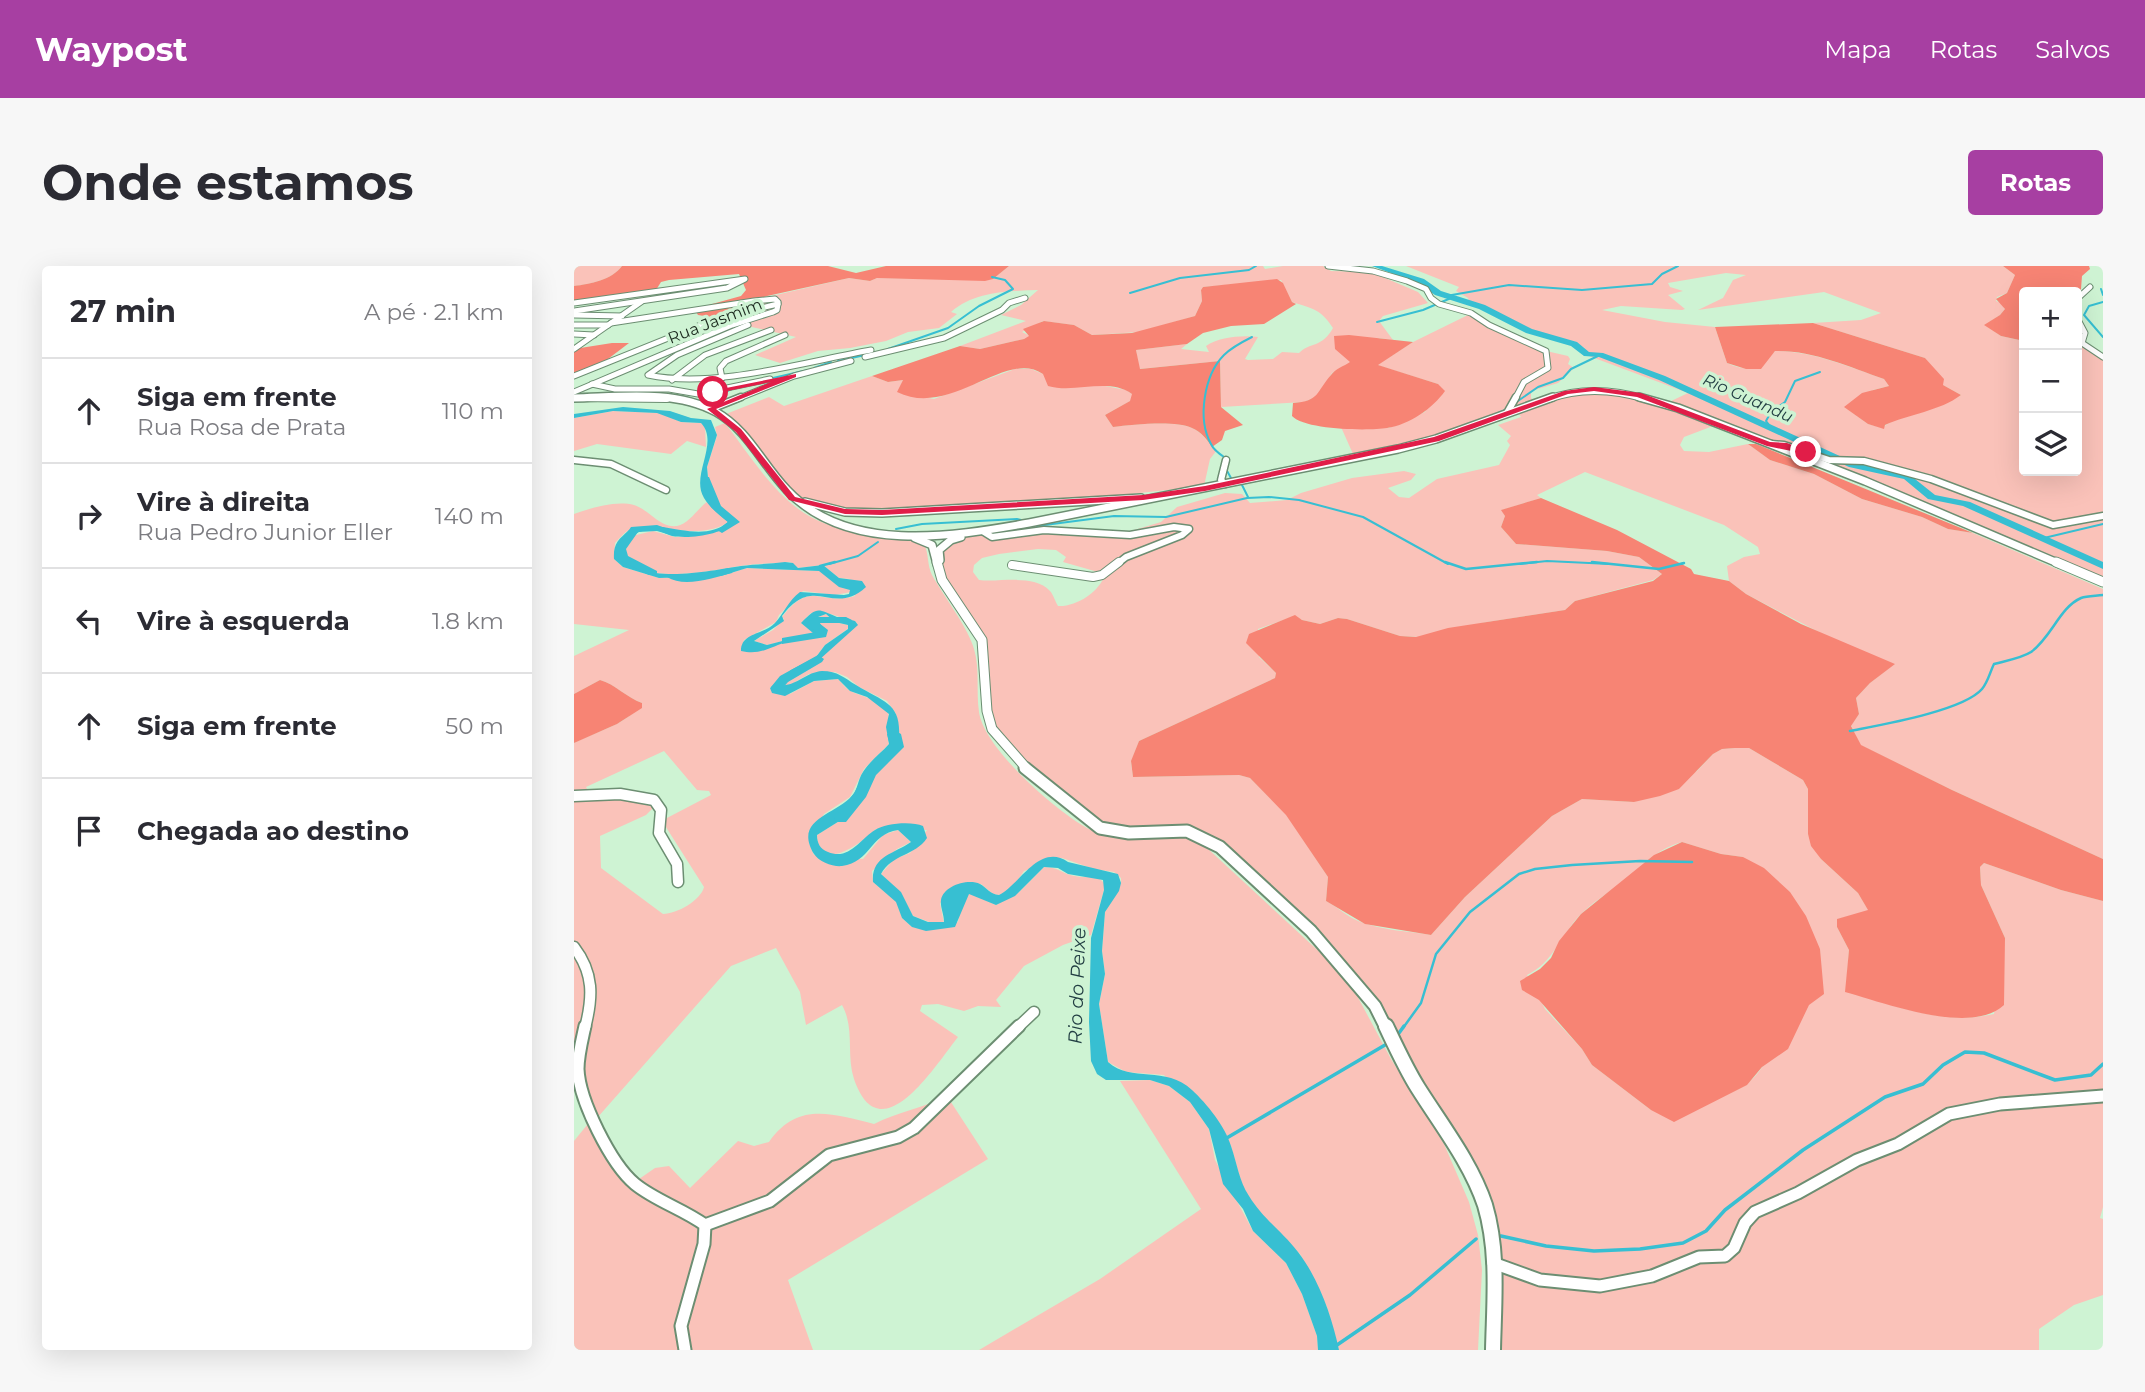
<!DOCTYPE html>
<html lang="pt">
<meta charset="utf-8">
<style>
:root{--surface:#fff;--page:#f7f7f7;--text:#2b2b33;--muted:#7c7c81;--line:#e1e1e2;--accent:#a73fa2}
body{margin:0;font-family:Montserrat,sans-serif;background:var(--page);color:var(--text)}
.controls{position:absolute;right:21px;top:21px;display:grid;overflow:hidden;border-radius:7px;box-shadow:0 7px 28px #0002}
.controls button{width:63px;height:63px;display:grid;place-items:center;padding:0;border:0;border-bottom:2px solid var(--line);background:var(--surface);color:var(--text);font:35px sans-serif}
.stop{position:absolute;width:21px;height:21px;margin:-16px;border:5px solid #e11d48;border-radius:50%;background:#fff}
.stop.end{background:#e11d48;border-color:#fff;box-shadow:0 2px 7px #0008}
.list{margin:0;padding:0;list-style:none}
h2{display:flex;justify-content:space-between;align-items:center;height:91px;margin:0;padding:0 28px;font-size:30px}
h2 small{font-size:23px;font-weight:400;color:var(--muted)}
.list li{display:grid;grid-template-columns:46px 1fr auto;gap:21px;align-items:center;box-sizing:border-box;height:105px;padding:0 28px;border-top:2px solid var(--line)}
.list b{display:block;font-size:26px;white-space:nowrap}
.list p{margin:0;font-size:23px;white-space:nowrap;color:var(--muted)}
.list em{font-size:23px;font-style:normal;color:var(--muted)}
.icon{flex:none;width:38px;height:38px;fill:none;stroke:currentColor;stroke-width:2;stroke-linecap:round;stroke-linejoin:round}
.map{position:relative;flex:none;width:1529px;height:1084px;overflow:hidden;border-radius:7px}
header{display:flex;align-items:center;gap:42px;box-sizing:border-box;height:98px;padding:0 35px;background:var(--accent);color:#fff}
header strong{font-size:33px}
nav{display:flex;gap:38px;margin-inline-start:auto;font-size:24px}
.intro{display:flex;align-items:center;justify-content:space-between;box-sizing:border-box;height:168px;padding:0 42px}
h1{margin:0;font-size:49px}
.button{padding:18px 32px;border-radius:7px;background:var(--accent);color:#fff;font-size:24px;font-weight:700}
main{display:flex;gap:42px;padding:0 42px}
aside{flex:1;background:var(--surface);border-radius:7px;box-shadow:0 7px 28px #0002}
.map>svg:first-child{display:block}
.green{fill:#fac2b9;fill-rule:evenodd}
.forest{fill:#f78474}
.water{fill:#37bfd2}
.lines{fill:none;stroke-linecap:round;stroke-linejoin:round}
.stream-far2{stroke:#37bfd2;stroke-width:2}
.stream-far1{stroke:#37bfd2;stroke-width:2.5}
.stream{stroke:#37bfd2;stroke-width:3.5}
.river{fill:#37bfd2;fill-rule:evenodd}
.minor-far4-casing{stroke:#6c8e72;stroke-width:7}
.minor-far3-casing{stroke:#6c8e72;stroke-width:9}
.minor-far2-casing{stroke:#6c8e72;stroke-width:10}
.minor-far1-casing{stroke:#6c8e72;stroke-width:13}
.minor-casing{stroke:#6c8e72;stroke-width:15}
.major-far4-casing{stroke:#6c8e72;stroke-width:8}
.major-far3-casing{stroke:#6c8e72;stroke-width:10}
.major-far2-casing{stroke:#6c8e72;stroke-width:11}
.major-far1-casing{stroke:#6c8e72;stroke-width:15}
.major-casing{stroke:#6c8e72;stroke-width:18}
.minor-far4{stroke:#fff;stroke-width:5}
.minor-far3{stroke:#fff;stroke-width:6}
.minor-far2{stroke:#fff;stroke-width:8}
.minor-far1{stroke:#fff;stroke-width:10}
.minor{stroke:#fff;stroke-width:11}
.major-far4{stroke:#fff;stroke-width:6}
.major-far3{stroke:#fff;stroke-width:7}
.major-far2{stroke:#fff;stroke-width:9}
.major-far1{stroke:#fff;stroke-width:11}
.major{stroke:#fff;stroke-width:14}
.route{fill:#e11d48}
.labels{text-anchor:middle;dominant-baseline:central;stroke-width:7;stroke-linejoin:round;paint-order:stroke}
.far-street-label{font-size:16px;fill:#19271c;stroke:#cef3d3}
.far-water-label{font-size:16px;font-style:italic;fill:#223e43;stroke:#cef3d3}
.water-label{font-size:19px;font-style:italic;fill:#223e43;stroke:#cef3d3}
</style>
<header>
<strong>Waypost</strong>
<nav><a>Mapa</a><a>Rotas</a><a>Salvos</a></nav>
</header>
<div class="intro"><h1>Onde estamos</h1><a class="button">Rotas</a></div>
<main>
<aside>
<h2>27 min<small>A pé · 2.1 km</small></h2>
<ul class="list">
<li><svg class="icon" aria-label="ahead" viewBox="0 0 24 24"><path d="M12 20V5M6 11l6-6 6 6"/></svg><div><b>Siga em frente</b><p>Rua Rosa de Prata</p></div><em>110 m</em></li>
<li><svg class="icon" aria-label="right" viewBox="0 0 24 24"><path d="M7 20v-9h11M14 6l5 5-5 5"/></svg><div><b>Vire à direita</b><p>Rua Pedro Junior Eller</p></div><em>140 m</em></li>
<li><svg class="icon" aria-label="left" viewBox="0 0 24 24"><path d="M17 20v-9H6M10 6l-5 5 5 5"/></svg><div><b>Vire à esquerda</b></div><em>1.8 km</em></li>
<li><svg class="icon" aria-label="ahead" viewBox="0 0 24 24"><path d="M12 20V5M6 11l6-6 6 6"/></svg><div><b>Siga em frente</b></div><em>50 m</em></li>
<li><svg class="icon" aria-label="arrive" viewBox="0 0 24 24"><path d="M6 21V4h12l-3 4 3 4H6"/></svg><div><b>Chegada ao destino</b></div></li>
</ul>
</aside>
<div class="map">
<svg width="1529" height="1084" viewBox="0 0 1529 1084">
<rect width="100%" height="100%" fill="#cef3d3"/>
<g class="green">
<path d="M0,0H48C38,14 16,18 0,20Z"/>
<path d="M435,0H689L691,3L709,0H749L757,5L797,6L844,26L854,37L809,50L805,55L819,74L805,72L777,96L758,107L744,130L730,136L647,141L646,95L565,103L562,84L613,78L607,83L635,86L632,80C645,71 668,69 684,71L671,93L674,94L699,93L708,86L725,87C736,76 748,82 759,62C747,43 739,43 718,36L707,14L629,21L627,24L628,35L621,50L565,66L518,69L500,59L469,55L448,66L456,70L450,73L406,83L386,80L452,55L427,49L447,39L464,24C435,25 401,25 377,46L383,48L365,62L334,66L312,75L276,82L244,85L206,97L181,89L222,71L160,57L187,47L180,34L275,12L296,15L303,12L419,13Z"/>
<path d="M832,0H1429L1441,9L1433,27L1423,31L1422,35L1427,37L1431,43L1426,49L1411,59L1427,70L1450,75V205H1503V63L1507,67L1505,79L1529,93V318L1093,137L1114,127L1007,87L1011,82L977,72L896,37L894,32L882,25L885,21ZM1152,7L1172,9L1159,14L1149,32L1124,44L1250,26L1307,47L1287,54L1239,57L1351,92L1369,119L1387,129C1368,143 1320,148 1309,162L1294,158L1275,144L1299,124L1315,120L1310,113C1275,101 1239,85 1201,85C1185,101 1177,108 1153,97L1141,61L1091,56L1028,44L1047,40L1108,44L1111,43L1094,29L1109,25L1096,21L1094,17Z"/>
<path d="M896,48L968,84L994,90L996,93L994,98L1000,102L984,117L957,125V132L961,135L848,173L779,188L767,161L815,162L851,146L864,118L803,99L839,76Z"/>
<path d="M441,103H457L469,108L552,124L558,128V134L531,149L539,161C559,159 599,154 618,162C630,167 633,178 643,184L636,193L630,220L510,233L300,245L258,243L224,231L152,148L195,131L210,140L298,110L314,116L329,114L324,126L360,133Z"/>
<path d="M1026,125L1083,136L1139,160L1110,171L1106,179L1110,185L1135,186L1174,178L1196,194L1240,208L1288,233L1348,251L1374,263L1399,267L1529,323V593L1378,524L1286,479L1277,459L1285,448L1282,432L1296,417L1320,398L1268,378L1172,328L1155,315L1153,300L1170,291L1186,288L1184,281L1150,259L1011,206L963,229L967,232L928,244L931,250L927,261L942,278L1033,285L1065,291L1088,308L1079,314L1001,335L991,344L913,356L845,371L826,370L773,353L764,352L746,358L728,354L721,350L684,363L685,391L702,407L701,412L565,475L557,496L559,511L665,509L676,512L712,548L754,611L752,635C762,640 770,648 780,653C802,664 833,665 857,669L891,631L978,550L1008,533L1060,536L1123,505L1139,488L1148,483L1161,482H1175L1229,514L1234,523V568L1247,593L1284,627L1295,645L1264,653L1263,661L1275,684L1272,725C1319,739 1371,760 1420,748L1431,672L1407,619L1406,601L1410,597L1487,624L1529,635V941L1526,952L1529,953V1029L1500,1039L1465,1063V1084H918L921,1059L909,948L876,875L770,700L625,570L532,560L437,487L418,461L412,386L374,325L365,289L380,273L464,258V264L547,268L587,256L603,241L610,239L651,227L668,228L676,237L713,234L727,227L778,212L830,205L842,208L837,214L814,222L825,231L835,232L863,213L925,199L936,179L933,175L937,170L924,159L947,151L943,145L976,133ZM464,283L482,284L492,291L489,296L531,308C526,326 502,341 484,340C481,335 479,328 476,325C460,307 425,317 405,314L399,306L400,299L408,292L425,288ZM1108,576L1147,588L1169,591L1246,683C1248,729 1223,759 1195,792C1188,801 1180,814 1170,820C1142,836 1108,838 1077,844L1018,799L1008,783L971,743L953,709C979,697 987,669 1006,649C1018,637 1032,628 1045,619C1066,603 1081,583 1108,576Z"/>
<path d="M39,145L87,147L107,156L127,157L131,161L132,181L113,175L97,188L23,178L0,185V152Z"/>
<path d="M151,157C175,188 197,225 230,247C261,267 303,270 340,274L350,278C355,287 353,299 358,309C369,329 395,363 400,383C406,403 402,425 405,446C410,483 485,548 517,564L530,568L607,570L632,581L751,691L780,724L817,793L870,878L895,936L904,969L908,1004L904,1084H765L753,1041L726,988L696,960L675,931L668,919L657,880L590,809L552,806L534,796L525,738L531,708L528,685L531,646L547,617V612L540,606L520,603L488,592L450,605L437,624L425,629L419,628L407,618L366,637L370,657H358L339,650L326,626L307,608L320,593L336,587L353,564L302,563C289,576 244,610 243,569L267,554L307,498L324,481L322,448L313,435L285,421L273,411L261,406L235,408L216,419H207L219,407L251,388L255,382L276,366L283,357L257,348L237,347L227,357L240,367L193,379L180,375L199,364L210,353L208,351C237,313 245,340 281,330L276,313L265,312L249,299L224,302L216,296C199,298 182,297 166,300C137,305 63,321 47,286L54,271L79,265L101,271L126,269L161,257L136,232L133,201L143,170L141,161Z"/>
<path d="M133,236L154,256L152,258C116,275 91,255 58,263C52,264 46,272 41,277L40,293L49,301L85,312L147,310L173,302L246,305L276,323L277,326L261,329L229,325L205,349L202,356L170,374L167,385L240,371L244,351L252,348L261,356L274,359L275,362L251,379L242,391L196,422L216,428L240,415L264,413C268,416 271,422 275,424C286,431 308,433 314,446C316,450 312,468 315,478L290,503L276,531L250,548L235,577L240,589L289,593L309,569L324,564L337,576L323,583L298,605L299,616L323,636L328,652L338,661L384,656L386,644L395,627L422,639L445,626L470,601C481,601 484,604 493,608C503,612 514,611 524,611L530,617V624L517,669L489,679L450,700L422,734L427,741L404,740L390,745L364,738L348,739L346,745L384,771C361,800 306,889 280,813C272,789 281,762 268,739L232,759L226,726L202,682L157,700L16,860L37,902L55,920L81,902L95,900L116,922L164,875L180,880L195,876C224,835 258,848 300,858C324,846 349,842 373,830L414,893L214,1014L239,1084H0V875L13,859L0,813V477C23,465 53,459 68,437C53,432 41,418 26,414L0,428V390L55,364L0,358V248C17,242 42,234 60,239C76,244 85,262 103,260C115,258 124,242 133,236ZM90,485L123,524L135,525L137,529L91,553L90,558L130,621C127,634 103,648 89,648L27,602L26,570L72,549L79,542V538C57,526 40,523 15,527L12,521Z"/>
<path d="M576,814L595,820L616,836L635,863L641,894L679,965L712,997L728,1028L743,1070L744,1084H405L526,1013L627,943L546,815Z"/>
</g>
<g class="forest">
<path d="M48,0H254L282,7L312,0H435L419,13L411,15L303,12L296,15L275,12L193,30L136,51L124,49L120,43L167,30L172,24L165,8L95,14L87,16L82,24L0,35V20C16,18 38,14 48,0Z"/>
<path d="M1429,0H1515L1516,3L1508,10L1507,23L1503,28L1450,26V75L1427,70L1410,59L1426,49L1431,43L1422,33L1433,27L1441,9Z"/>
<path d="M703,13L709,17L718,36L722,38L690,58L657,60L629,67L613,78L562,84L566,103L646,95L647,141L669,159L651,165L648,174L638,181C633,174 628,166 618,162C600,154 559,159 539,161L531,149L556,135L558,128C534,111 501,128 474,120L469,108C432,82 377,153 323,126L329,114L314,116L298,110L386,80L406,83L450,73L455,70L449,63L470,55L500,59L518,69L558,67L621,50L628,35L627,24L629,21Z"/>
<path d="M1239,57L1351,92L1370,113L1369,119L1387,129C1366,145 1335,148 1311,159L1310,163L1294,158L1270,141L1288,127L1315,120L1310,113C1275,101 1239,84 1201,85L1187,103H1172L1153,97L1141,61Z"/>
<path d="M775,69L839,76L804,99L864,118L871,125C859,142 835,159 813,162C794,165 731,164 718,150L719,137C746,135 742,126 757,109C761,103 770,100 776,96L761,83L760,70Z"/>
<path d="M38,77H55L30,96L0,108V83Z"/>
<path d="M1174,178H1182L1399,267L1374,263L1348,251L1288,233L1240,208L1196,194Z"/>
<path d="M967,232L1043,264L1117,303L1120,308L1155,315L1172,328L1227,358L1321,398L1296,417L1282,432L1285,448L1277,460L1287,479L1378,524L1529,593V635L1487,624L1410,597L1406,601L1407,619L1431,672L1430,739C1397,770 1311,737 1271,726L1275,684L1263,661V653L1294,644L1284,627L1247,593L1237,580L1234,568V523L1229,514L1175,482H1161L1148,483L1139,488L1105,523L1086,530L1060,536L1008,533L978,550L891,631L857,669L791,658L752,635L754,611L712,549L676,512L665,509L559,511L557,495L565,475L701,412L702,407L672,377L675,368L721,349L728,354L746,358L764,352L773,353L826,370L842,371L874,362L991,344L1001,335L1079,315L1088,308L1065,291L1033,285L942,278L927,261L931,250L927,244Z"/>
<path d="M26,414C41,418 53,432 68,437V442L43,458L0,477V428Z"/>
<path d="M1108,576L1147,588L1169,591L1190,602L1216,626L1232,650L1246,683L1250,728L1235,739L1214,783L1188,801L1173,819L1100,856L1077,844L1018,799L1008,783L965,734L948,724L946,715L966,703L977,692L985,675L1007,648L1080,589Z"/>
</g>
<path class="water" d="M49,141L96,145L117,152L137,154L143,169L133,201L136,232L162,255C148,269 117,273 98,270C94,269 91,267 88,266C70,259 52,270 47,286C63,322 138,304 167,300C181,298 196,298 211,296L219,297L224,302L249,299L265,312L288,315L292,321C258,352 241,306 208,350L210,355L180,375L193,379L239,367L227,357C244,340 243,343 263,351C269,353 275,353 281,355L284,359L245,394L222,405L207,419C221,421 232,406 248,405C264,405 270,412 282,419C313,438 330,437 324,481L307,498L267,554L243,569C243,577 246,583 254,586C275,595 286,573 301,564C311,557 338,555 349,560L353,572C341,590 318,588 307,608L327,626L339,650L354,656H370C370,648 366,641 367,634C369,620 394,612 406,618C413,622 416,628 425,629C445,620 465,576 494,596L544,608L547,617L545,625L531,646L528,685L531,708L525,738L534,796C557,817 592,799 618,824C633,838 651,860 657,880C663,897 665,915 675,930C690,954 708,965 724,986C745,1013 758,1051 765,1084H744L743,1070L728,1028L712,997L679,965L669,943L649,918L635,863L616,836L595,820L576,814H532L523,808L517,795L515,756L517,672L530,624L529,614L494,608L484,602L470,601L441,630L422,639L395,628L381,661L352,665L338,661L328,652L322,636L299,616C297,590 320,588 337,576L324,564C296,568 297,596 268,600C259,601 245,596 240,588C219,553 261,549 278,530C284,523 284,513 289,506C295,496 307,487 315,478L312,461L315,448L293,431L276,425L264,413L240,415L211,430L198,427L196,422L217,404L242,391L251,379L274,363V359L261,356L252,348L244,351L248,363L245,369C236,372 226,372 216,375C197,380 187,390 167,385C167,366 190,369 201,357C210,347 214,335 226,326L270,329L275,328L276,324L265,321L245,305L173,302L147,310L85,312L49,301L40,293C39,278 44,274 55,264C64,262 79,260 89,261C109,264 136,272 154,256C145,249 136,242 130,232C116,209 146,177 127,157L107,156L83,147L39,145L0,152V148Z"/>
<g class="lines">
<g class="stream-far2">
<path d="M1527,23L1529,29"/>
<path d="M556,27L606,12L675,4L682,0"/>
<path d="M872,30L935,19L1008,24L1078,18L1088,8L1104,0"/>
<path d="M1529,36L1515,40L1510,49L1529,71"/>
<path d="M803,56L849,44L877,32"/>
<path d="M314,83L374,62L405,40L439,23L431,14L418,11"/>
<path d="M264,95L291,89"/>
<path d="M240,102L257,96"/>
<path d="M199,112L234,104"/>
<path d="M126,136L158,123"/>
<path d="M941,137L964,121L989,112L997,103L1026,89"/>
<path d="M922,148L931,144"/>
<path d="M1196,160L1192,155L1197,146L1211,136L1221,115L1246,106"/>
<path d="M653,193C647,189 640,185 637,178C623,153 630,109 650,89C658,81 668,76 678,71"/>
<path d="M652,203L657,212"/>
<path d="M668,219L674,231"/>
<path d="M463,260L540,250L592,251L673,232L695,231L725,234L789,251L874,298"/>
<path d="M322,263L348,258L443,253L451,255"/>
<path d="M1470,272L1529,258"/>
<path d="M255,298L284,290L304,276"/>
<path d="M946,298L973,295L1036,298"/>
<path d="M1107,298L1110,297"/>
</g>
<g class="stream-far1">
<path d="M871,296L892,303L963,296"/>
<path d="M1018,296L1085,303L1110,297"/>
<path d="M246,300L261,296"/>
<path d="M1276,465C1306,459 1389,445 1408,423C1414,416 1416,406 1420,398C1431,395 1448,392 1457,386C1477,372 1486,341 1507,332C1513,330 1522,330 1529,329"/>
<path d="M829,762L847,737L862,688L896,646L945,608L961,603L998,599L1066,595L1118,596"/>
</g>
<g class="stream">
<path d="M825,767L830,760"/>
<path d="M651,873L811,779"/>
<path d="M927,970L972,980L1020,985L1066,983L1109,977L1132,965L1151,944L1229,884L1311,831L1349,818L1369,799L1391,786L1410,787L1481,814L1517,809L1529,798"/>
<path d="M763,1079L836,1029L902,973"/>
</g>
<g class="river">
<path d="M798,0H808L850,13L867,25L911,39L958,63L1003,76L1015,86L1029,87L1091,110L1281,197L1336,209L1361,229L1396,236L1529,296V303L1389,240L1354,233L1330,213L1275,201L1085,114L1025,91L1010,90L997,80L952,67L905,43L861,29L844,17Z"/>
<path d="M129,211H135L147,240L166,256L148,267L143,264L154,256L137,241L127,213Z"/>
<path d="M83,259L102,266L97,269L83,265L64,266L52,283L54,290L83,305V309H75L45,294L42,283L57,261Z"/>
<path d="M154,302L159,305L158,307C139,312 110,322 93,311L98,308L127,309Z"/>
<path d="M242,351H272L278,354L272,357H245L254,364L252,371L208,378V372L242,366L231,358Z"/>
<path d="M244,389L250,393L248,396L214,416L207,424H199L197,421L206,410Z"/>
<path d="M320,464L327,468L330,481L302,509L292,531L272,556H262L260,552L281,526L291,504L316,480L313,468Z"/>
</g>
<defs>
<g id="minor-far4">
<path d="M754,0L799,5L833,15L852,23L857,32L865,38L897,47L915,59L972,85L974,102L950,116L941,133"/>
<path d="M1503,33L1516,21"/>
<path d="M0,37L171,13L153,22L0,45"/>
<path d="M0,49L48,50"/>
<path d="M1503,52L1511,67L1508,77L1529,91"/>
<path d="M37,57L180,35L201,33L204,36"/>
<path d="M0,59H34"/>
<path d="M174,59L103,89L74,109C140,123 230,96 297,84"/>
<path d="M0,68L20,69"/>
<path d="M0,83L67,36"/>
<path d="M291,91L370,72L428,44L435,37L451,32"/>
<path d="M0,110L144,52L204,38"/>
<path d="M148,112L146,102L152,95L211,69"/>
<path d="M98,114L131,89L197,64"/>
<path d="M18,118L41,123H95L124,128L196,113"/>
<path d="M0,126L158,59L199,46L203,44L204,38"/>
<path d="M163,133L220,110L277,95"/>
</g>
<g id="minor-far3">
<path d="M137,143L167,131"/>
<path d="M933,147L942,131"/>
<path d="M1197,178L1210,179L1255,194L1290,195L1357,213L1479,259L1529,250"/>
<path d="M0,194L37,198L92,224"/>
<path d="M651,218L647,214L652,194"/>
<path d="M410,266L418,271L470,264L556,269L600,261L615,263L608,269L552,291L543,298"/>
</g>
<path id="minor-far2" d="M438,299L519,311L528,309L545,296"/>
<g id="minor-far1">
<path d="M0,530L46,528L80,534L87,544L85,567L103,598L104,616"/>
<path d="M0,681C20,707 19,731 11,762"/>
<path d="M443,762L460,746"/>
</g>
<g id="minor">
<path d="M11,760C8,774 4,789 4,803C5,834 37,898 61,918C82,935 109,943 131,959L130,978L107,1060L111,1084"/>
<path d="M131,959L196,935L255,889L324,871L340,862L445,760"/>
<path d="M919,997L966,1014L1026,1020L1078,1010L1125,991L1151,990L1160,982L1171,957L1181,946L1224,927L1283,894L1324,878L1375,848L1426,838L1529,830"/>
</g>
<g id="major-far4">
<path d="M0,132L93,133"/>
<path d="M974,133C1007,121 1039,123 1072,133"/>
</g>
<g id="major-far3">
<path d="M1065,131L1104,142L1291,215L1486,298"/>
<path d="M0,132C44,131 101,123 142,146C174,164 188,198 213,224C273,288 377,271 455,257L824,183L862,173L979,131"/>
<path d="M231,236L271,246L308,247L567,232"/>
<path d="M341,272L358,279L363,298"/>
<path d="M366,294L365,284L377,274L387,271"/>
</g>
<g id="major-far2">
<path d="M363,296L368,314L408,374L413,445L418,463L454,504"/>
<path d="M1482,296L1529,316"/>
</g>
<path id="major-far1" d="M451,502L526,562L555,567L613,565L646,581L737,665L801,740L812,762"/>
<path id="major" d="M812,760C822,781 832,803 844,822C868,860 897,897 911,939C925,986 920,1036 919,1084"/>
</defs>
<use href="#minor-far4" class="minor-far4-casing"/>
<use href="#minor-far3" class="minor-far3-casing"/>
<use href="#minor-far2" class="minor-far2-casing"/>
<use href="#minor-far1" class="minor-far1-casing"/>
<use href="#minor" class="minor-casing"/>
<use href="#major-far4" class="major-far4-casing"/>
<use href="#major-far3" class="major-far3-casing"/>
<use href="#major-far2" class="major-far2-casing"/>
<use href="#major-far1" class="major-far1-casing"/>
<use href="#major" class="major-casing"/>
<use href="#minor-far4" class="minor-far4"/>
<use href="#minor-far3" class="minor-far3"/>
<use href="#minor-far2" class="minor-far2"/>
<use href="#minor-far1" class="minor-far1"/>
<use href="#minor" class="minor"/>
<use href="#major-far4" class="major-far4"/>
<use href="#major-far3" class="major-far3"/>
<use href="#major-far2" class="major-far2"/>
<use href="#major-far1" class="major-far1"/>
<use href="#major" class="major"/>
</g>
<path class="route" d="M222,108V111L142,143L167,163L221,231L271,243L308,244L569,229L631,220L860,171L990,125L1020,121L1067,127L1196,176L1213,177L1236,186L1232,188L1193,180L1063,131L1020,125L994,128L865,175L631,225L569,234L308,249L271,248L215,234L162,166L133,143L197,116L139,128L137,125Z"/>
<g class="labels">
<g class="far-street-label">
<text transform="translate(141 55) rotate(-21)">Rua Jasmim</text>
</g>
<g class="far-water-label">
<text transform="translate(1174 132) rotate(24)">Rio Guandu</text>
</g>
<g class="water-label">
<text transform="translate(503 720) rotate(-88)">Rio do Peixe</text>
</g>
</g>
</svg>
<div class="controls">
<button>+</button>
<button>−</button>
<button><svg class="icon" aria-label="layers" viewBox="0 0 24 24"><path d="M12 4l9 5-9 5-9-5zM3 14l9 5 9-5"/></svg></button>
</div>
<div class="stop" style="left:139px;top:126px"></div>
<div class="stop end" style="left:1232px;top:186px"></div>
</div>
</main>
